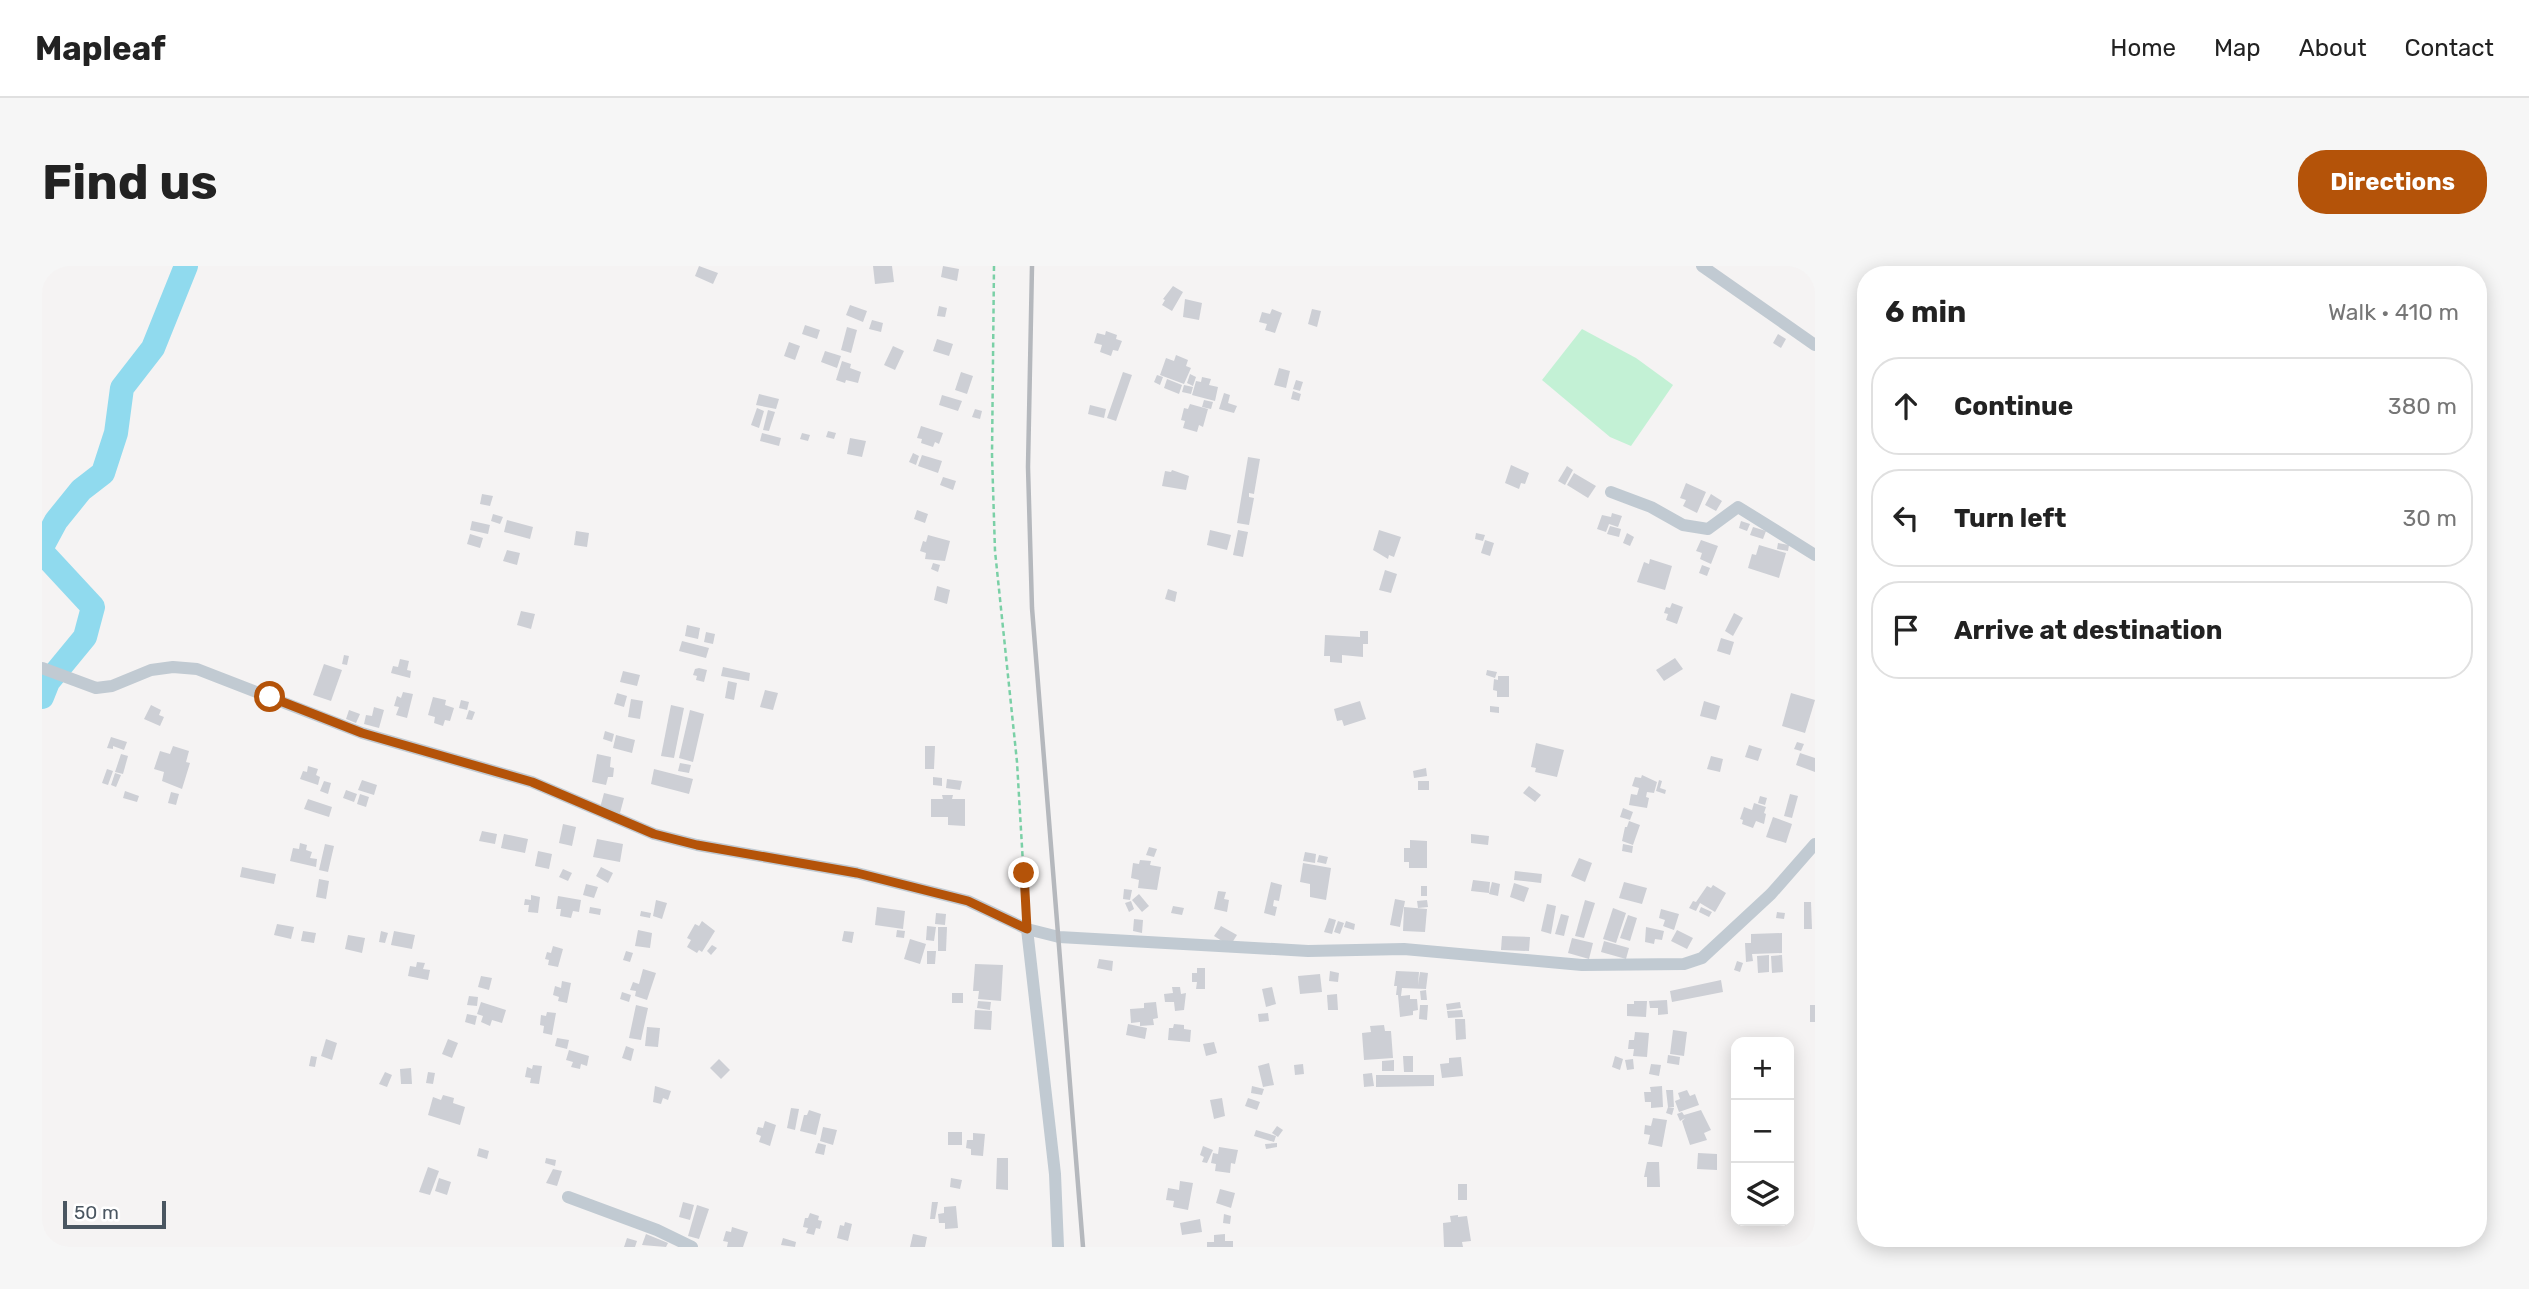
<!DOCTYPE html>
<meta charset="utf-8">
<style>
:root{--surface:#fff;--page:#f6f6f6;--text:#222;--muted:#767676;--line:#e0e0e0;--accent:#b45309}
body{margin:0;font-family:Rubik,sans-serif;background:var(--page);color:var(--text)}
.controls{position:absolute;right:21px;bottom:21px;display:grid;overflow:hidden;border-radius:14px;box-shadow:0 4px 18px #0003}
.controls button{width:63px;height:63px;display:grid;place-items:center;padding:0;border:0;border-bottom:2px solid var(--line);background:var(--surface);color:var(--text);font:35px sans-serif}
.scale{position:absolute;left:21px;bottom:18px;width:103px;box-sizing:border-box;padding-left:7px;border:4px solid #4a5661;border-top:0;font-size:19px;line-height:24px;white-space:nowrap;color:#4a5661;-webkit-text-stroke:5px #fff;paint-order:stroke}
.stop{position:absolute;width:21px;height:21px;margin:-16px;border:5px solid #b45309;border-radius:50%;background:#fff}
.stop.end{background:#b45309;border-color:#fff;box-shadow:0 2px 7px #0008}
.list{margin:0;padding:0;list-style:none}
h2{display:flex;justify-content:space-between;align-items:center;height:91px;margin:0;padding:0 28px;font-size:30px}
h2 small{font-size:23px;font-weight:400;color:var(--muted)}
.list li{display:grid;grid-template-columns:46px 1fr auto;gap:21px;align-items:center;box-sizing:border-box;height:98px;margin:0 14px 14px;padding:0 14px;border:2px solid var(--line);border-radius:28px}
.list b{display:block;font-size:26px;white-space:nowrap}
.list em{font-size:23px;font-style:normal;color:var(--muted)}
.icon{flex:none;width:38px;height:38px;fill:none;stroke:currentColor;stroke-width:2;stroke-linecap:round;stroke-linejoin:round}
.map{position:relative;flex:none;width:1773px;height:981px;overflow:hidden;border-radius:28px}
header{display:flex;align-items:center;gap:42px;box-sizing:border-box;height:98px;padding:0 35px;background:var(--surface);border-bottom:2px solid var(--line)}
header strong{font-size:33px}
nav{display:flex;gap:38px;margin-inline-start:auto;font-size:24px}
.intro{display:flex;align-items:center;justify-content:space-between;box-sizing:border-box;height:168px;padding:0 42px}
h1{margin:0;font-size:49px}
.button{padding:18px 32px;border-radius:28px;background:var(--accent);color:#fff;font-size:24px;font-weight:700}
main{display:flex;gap:42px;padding:0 42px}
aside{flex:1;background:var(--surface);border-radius:28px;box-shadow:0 4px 18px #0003}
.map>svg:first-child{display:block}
.green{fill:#c3f1d5}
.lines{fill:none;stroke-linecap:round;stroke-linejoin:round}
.river{stroke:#90daee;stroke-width:24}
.building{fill:#cdcfd5}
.path{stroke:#7ad0a6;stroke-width:2.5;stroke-dasharray:5 3.5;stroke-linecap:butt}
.minor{stroke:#c1cad2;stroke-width:12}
.rail{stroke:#b5b8bd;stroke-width:4.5}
.route{stroke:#b45309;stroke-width:9}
</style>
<header>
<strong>Mapleaf</strong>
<nav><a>Home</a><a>Map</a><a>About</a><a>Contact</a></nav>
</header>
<div class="intro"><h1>Find us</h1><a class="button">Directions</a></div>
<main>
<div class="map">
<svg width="1773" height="981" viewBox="0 0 1773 981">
<rect width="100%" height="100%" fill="#f5f3f3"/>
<path class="green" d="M1540,63L1594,92L1631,119L1589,180L1568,171L1500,114Z"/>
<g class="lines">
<g class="river">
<path d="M0,281L14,255L39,224L61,207L74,167L80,122L111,82L144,0"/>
<path d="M0,286L51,341L43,371L6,416L0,431"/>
</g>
</g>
<g class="building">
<path d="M657,0L676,7L671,18L653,10Z"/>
<path d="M831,0H850L852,16L833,18Z"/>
<path d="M901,0L917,3L915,15L899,11Z"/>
<path d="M1131,20L1141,26L1130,45L1120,39L1123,34L1121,33Z"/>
<path d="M1143,33L1160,37L1157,54L1141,51Z"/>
<path d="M808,39L825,45L821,56L804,49Z"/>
<path d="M897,40L905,42L903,51L895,50Z"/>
<path d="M1230,43L1240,47L1233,67L1223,64L1225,58L1217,56L1220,46L1228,48Z"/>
<path d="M1270,43L1279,45L1275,61L1266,58Z"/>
<path d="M830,54L841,57L839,66L827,63Z"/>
<path d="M763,59L778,64L775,73L760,68Z"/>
<path d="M805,61L815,64L809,87L799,84Z"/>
<path d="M1064,65L1075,69L1074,73L1080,75L1076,85L1071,84L1069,90L1058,86L1060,79L1052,77L1055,67L1063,69Z"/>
<path d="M1736,68L1744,73L1739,82L1731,77Z"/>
<path d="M895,73L911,78L907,90L891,85Z"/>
<path d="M747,76L758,80L753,94L742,90Z"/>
<path d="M851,80L862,85L853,104L842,99Z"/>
<path d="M783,85L799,90L795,102L779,96Z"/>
<path d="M1134,89L1146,94L1144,100L1149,102L1142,118L1118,109L1124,92L1132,95Z"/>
<path d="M800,95L809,98L808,102L819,106L816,117L804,114L803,117L794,114Z"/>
<path d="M1237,102L1248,105L1244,122L1232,119Z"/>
<path d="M919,106L931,110L925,128L913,124Z"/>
<path d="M1081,106L1090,109L1074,155L1065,152Z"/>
<path d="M1148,108L1154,111L1151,120L1145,117Z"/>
<path d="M1115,109L1121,111L1118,119L1112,116Z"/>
<path d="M1160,111L1169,113L1167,119L1176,121L1173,135L1150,129L1154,115L1159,116Z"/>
<path d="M1125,113L1140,119L1137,128L1122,122Z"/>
<path d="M1254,114L1261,116L1258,125L1251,123Z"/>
<path d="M1142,119L1151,121L1149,128L1140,126Z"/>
<path d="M1251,125L1259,128L1257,135L1249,133Z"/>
<path d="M1182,127L1188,129L1186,137L1195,140L1192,147L1177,143Z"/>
<path d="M717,128L737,133L734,143L714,139Z"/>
<path d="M900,129L920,135L916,145L897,139Z"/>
<path d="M1162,134L1171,136L1169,143L1160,141Z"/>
<path d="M1148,138L1166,143L1161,161L1157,159L1155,166L1141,162L1143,155L1139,154L1142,142L1146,143Z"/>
<path d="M1048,139L1064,143L1062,152L1046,148Z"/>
<path d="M715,142L722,145L717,162L709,159Z"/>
<path d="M933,143L940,145L938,153L930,151Z"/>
<path d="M726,144L733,146L727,165L721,164Z"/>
<path d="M879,160L901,167L897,178L893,176L891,181L879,177L880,173L875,172Z"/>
<path d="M786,165L794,167L792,173L784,171Z"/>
<path d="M720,167L739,172L737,180L718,175Z"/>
<path d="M760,167L768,169L766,175L758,173Z"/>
<path d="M808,172L824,175L820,191L805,188Z"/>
<path d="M871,187L877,190L874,199L867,196Z"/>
<path d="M880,189L900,195L896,207L876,200Z"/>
<path d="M1206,191L1218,193L1212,228L1207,227V231L1212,232L1207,259L1195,257Z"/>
<path d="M1469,199L1487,207L1483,218L1479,217L1477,223L1463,217Z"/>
<path d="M1525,200L1531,204L1523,219L1516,215Z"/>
<path d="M1130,204L1147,210L1144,224L1120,220L1123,205L1129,206Z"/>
<path d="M1532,207L1554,220L1546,232L1525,219Z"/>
<path d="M901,211L914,215L911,224L898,219Z"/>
<path d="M1644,217L1664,226L1655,247L1641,240L1644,234L1638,232Z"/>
<path d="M440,228L451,230L448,240L438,238Z"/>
<path d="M1669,228L1680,235L1674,245L1663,239Z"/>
<path d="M875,244L886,248L883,257L872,253Z"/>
<path d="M1570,247L1580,250L1576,261L1567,258L1564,266L1555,263L1560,249L1569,251Z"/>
<path d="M451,248L461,251L458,258L449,255Z"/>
<path d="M465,254L491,261L488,273L462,266Z"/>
<path d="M430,255L448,259L446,268L428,264Z"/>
<path d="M1699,255L1708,258L1705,265L1697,262Z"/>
<path d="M1568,260L1579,263L1577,271L1565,268Z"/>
<path d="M1711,261L1724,265L1721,273L1708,269Z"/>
<path d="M1168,264L1189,269L1185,284L1165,279Z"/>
<path d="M1196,264L1206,266L1201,291L1191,289Z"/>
<path d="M1337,264L1359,271L1352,291L1347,289L1346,293L1331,284Z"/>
<path d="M534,265L547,267L545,281L532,279Z"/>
<path d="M1434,267L1443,269L1441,275L1433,273Z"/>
<path d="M1585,267L1592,271L1588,280L1581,277Z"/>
<path d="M428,268L441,272L438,282L425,278Z"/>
<path d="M886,269L908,275L903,295L883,293L884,287L878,285L881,275L884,276Z"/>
<path d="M1443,274L1452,277L1448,290L1439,287Z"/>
<path d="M1659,274L1676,280L1669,298L1658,293L1660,287L1654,285Z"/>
<path d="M1736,277L1747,279L1746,285L1735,283Z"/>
<path d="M1717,279L1744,287L1737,312L1706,302L1710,288L1714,289Z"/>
<path d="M465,284L478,287L475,299L461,295Z"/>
<path d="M1608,293L1630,300L1623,324L1595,316L1602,296L1607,298Z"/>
<path d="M891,297L898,299L896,306L889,303Z"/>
<path d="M1660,299L1668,302L1665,310L1657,307Z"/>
<path d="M1343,304L1355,308L1349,327L1337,324Z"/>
<path d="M895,320L908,324L905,338L892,334Z"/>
<path d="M1126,323L1135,326L1133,336L1123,333Z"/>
<path d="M1630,337L1641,341L1635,358L1624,354L1626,348L1622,347L1624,341L1628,342Z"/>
<path d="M479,345L493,348L489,363L475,359Z"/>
<path d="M1692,347L1701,352L1691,370L1683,365Z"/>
<path d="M645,359L658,362L656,373L643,370Z"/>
<path d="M1318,365H1326V378H1321V391L1300,389V397L1288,396V390H1282L1283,369L1318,371Z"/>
<path d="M664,366L673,368L671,378L662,376Z"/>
<path d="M1679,372L1692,376L1688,389L1675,385Z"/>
<path d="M640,375L667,382L664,392L637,385Z"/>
<path d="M302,389L307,390L305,399L300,398Z"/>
<path d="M1633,392L1641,403L1622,415L1614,404Z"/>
<path d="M358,393L367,395L365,404L369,405L368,412L349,407L351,400L356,401Z"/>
<path d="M282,398L300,404L289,435L271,429Z"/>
<path d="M681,401L708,407L707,415L679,410Z"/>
<path d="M657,402L665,404L662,416L654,414L655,410L651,409L653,403Z"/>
<path d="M1445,404L1455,406L1453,412L1444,409Z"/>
<path d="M581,405L598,409L595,420L578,416Z"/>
<path d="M1456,410H1467V431H1455V425L1451,424L1452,413L1456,414Z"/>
<path d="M686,415L695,417L692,434L683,432Z"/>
<path d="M723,424L736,427L731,444L718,441Z"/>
<path d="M361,426L371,428L365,452L354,449L357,441L352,440L355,430L359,432Z"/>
<path d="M575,427L585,430L582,441L572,438Z"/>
<path d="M1749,427L1773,434L1763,467L1740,460Z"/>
<path d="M391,431L404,434L403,439L412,442L408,455L403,454L401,460L392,457L393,451L386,449Z"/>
<path d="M589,433L601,435L598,453L586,451Z"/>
<path d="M419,434L427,436L425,444L417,442Z"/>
<path d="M1318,435L1324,453L1302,460L1300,454L1295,455L1292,443Z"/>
<path d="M1662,435L1678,440L1674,454L1658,450Z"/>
<path d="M109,439L119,444L117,449L122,451L118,460L102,453Z"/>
<path d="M629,439L642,442L632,492L619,490Z"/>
<path d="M1448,440L1457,441V447L1448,446Z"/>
<path d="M332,441L342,444L337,462L322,458L324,449L330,450Z"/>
<path d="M307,444L318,448L314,457L304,453Z"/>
<path d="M427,444L433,446L430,454L424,453Z"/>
<path d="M648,444L662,448L651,496L637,492Z"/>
<path d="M563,465L572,468L570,476L561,473Z"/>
<path d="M574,469L593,474L590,487L571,482Z"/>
<path d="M69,471L85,476L82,484L71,480V483L65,482Z"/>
<path d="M1755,476L1762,478L1759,485L1752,483Z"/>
<path d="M1494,477L1522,484L1515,511L1493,506L1494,502L1489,501Z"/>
<path d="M1707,479L1720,483L1716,495L1703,491Z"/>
<path d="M131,480L147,485L144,496L148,497L140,523L120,515L122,506L112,503L118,485L128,488Z"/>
<path d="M883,480H893L892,503H883Z"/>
<path d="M1758,487L1773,492V506L1754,499Z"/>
<path d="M79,488L86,490L81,508L73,506Z"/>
<path d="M555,488L569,491L568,501L572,502L571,511H566L564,519L550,516Z"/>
<path d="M1669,490L1681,493L1678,506L1665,503Z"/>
<path d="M638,497L649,499L647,507L636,505Z"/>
<path d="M266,500L276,503L274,509L278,511L276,519L258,513L261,505L265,506Z"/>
<path d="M1384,502L1385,510L1372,512L1371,505Z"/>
<path d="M65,503L71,505L66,519L60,517Z"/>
<path d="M612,503L651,513L647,528L609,518Z"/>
<path d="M73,507L79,509L74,521L69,519Z"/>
<path d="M1600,509L1615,516L1612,527L1605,526L1604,531L1607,532L1605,542L1587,539L1589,528L1595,529L1597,522L1590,520L1593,511L1599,512Z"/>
<path d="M891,511L900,512V520L891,519Z"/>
<path d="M905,513L920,515L918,524L904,522Z"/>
<path d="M320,514L335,519L332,529L316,524Z"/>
<path d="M1617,514L1620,515L1618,522L1624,524L1623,528L1614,525Z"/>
<path d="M282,515L289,517L286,528L278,525Z"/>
<rect x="1376" y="515" width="11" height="9"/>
<path d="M1487,520L1499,529L1493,536L1481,527Z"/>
<path d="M304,524L315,528L312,536L301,532Z"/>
<path d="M83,525L97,530L95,536L81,532Z"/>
<path d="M129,526L137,528L134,539L126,537Z"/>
<path d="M562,527L582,532L578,547L558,542Z"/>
<path d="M318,528L327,531L324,541L315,538Z"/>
<path d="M1748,528L1756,530L1750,552L1742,550Z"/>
<path d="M900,529H911L910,533H923V560L906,559V551H889V533H901Z"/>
<path d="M1718,530L1725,532L1723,539L1716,537Z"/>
<path d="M266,533L290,541L287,551L262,543Z"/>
<path d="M1712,537L1724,541L1722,547L1724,548L1722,558L1714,555L1711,562L1700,558L1701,554L1698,553L1702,541L1710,544Z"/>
<path d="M1581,542L1591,546L1588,554L1578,551Z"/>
<path d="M1731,551L1750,558L1744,577L1724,571Z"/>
<path d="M1587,555L1598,559L1591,579L1580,575L1583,561H1585Z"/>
<path d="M521,558L534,561L530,580L517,577Z"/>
<path d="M440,565L455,568L453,578L437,575Z"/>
<path d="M462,568L486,573L483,587L459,582Z"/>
<path d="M1429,568L1447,570L1446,579L1429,577Z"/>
<path d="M555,573L581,578L578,596L551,591Z"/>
<path d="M1368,574L1385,575V602H1367V596H1362V582H1368Z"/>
<path d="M258,577L265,579L264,584L270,586L268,592L275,593L274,601L248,595L251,582L257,583Z"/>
<path d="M283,578L292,580L286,606L277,604Z"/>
<path d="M1581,578L1591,580L1590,587L1580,585Z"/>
<path d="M1107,581L1115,583L1112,591L1104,589Z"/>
<path d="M496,585L510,588L507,603L493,600Z"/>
<path d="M1263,586L1274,588L1273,597L1261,595Z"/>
<path d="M1277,589L1286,591L1284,598L1275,596Z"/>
<path d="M1537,592L1550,597L1543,616L1529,610Z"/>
<path d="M1098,594L1109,595L1108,599L1119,601L1115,624L1096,622L1097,614L1089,612L1091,597L1097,598Z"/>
<path d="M1261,597L1289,602L1284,634L1268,631V618L1258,616Z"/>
<path d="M200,601L234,608L232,618L198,611Z"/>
<path d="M559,601L571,607L566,617L554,610Z"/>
<path d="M521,603L530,607L526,615L517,611Z"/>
<path d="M1473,605L1500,608L1499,617L1472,614Z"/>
<path d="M277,613L287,615L284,633L274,631Z"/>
<path d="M1431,614L1448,616L1447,627L1429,625Z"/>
<path d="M1229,616L1240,619L1237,635L1232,634L1231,640L1235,641L1233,650L1222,647Z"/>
<path d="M1450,616L1458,618L1456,630L1447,628Z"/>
<path d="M1582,616L1605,622L1600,638L1577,632Z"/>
<path d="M1472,617L1487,622L1482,636L1468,631Z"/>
<path d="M544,618L556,621L552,632L541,629Z"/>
<path d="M1671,619L1684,627L1673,646L1658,637L1654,645L1647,642L1651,635L1654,636L1665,620L1669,622Z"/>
<rect x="1379" y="620" width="6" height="10"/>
<path d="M1082,623L1090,624L1088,634L1081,633Z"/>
<path d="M1176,625L1184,626L1182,633L1187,634L1185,646L1172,643Z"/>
<path d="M1097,628L1107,640L1100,646L1090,634Z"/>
<path d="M489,629L498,631L496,647L486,646L487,639H482L483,633L489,634Z"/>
<path d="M516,630L539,634L537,646L531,645L529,652L518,650L519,643H514Z"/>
<path d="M1353,633L1363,635L1358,661L1348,659Z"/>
<path d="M614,634L625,637L620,653L611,650Z"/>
<path d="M1385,634L1386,641L1376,642L1375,635Z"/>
<path d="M1543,634L1553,637L1542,672L1533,670Z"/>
<path d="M1089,635L1092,643L1087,646L1083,637Z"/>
<path d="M1762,636H1769L1770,663H1762Z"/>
<path d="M1505,638L1514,640L1509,668L1499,665Z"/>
<path d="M1131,640L1142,642L1140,649L1129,647Z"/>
<path d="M548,641L559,643L558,649L547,647Z"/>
<path d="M835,641L863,645L861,663L833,659Z"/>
<path d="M1362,641L1385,643L1383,666L1361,665Z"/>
<path d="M1659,641L1670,646L1667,651L1657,646Z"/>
<path d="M1571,642L1584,647L1574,677L1561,673Z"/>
<path d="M1619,643L1637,648L1632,664L1621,660L1623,654L1617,652Z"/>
<path d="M599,645L609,647L608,652L598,650Z"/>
<path d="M1735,646L1743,647L1742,653L1734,652Z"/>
<path d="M894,647L904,648L903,659L893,658Z"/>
<path d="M1519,648L1527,650L1522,670L1513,668Z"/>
<path d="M1586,649L1595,652L1588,675L1578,672Z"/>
<path d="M1287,652L1294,654L1290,668L1282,666Z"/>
<path d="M1092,653L1101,654L1100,667L1091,665Z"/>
<path d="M660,655L673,665L660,686L657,684L655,687L645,681L649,674L645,672L653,658L657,660Z"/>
<path d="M1296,655L1302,657L1298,668L1292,666Z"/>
<path d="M1304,655L1313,658L1312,664L1302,661Z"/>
<path d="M235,658L252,661L249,673L232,669Z"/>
<path d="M885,660L894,661L892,675L884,674Z"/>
<path d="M1179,660L1195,669L1188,680L1172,670Z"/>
<path d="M896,661H905L904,685H896Z"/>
<path d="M1604,661L1622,665L1620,674L1613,673L1612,678L1603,676Z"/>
<path d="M596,664L610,667L608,682L593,680Z"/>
<path d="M855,664L863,665L862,672L854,671Z"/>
<path d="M1635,664L1651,672L1645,683L1629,675Z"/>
<path d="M261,665L274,667L272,677L259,675Z"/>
<path d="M339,665L346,667L343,677L337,676Z"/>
<path d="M352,665L373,669L370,683L349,679Z"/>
<path d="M802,665L812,666L810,677L800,675Z"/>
<path d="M1740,667V687L1710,688L1711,695L1704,696L1703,677H1709V668Z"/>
<path d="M306,669L323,672L320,687L303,683Z"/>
<path d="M1460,670L1488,671L1487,685L1459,684Z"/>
<path d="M1530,672L1551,677L1547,693L1526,687Z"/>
<path d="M868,673L884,678L878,698L862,693Z"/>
<path d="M1562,675L1587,682L1584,693L1559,686Z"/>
<path d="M670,679L675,682L669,689L665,685Z"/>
<path d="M511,680L521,683L516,701L506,699L507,694L503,693L505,686L509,687Z"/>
<path d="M584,685L591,687L588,696L581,694Z"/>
<path d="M885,685H894L893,698H885Z"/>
<path d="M1727,689V706L1716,707L1715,690Z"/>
<path d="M1740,689L1741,706L1730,707L1729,690Z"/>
<path d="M1057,693L1071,695L1070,705L1055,702Z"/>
<path d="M1695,695L1701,697L1698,706L1692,704Z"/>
<path d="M375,696L383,697L381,703L388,704L386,714L366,710L368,700L374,701Z"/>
<path d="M933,698L961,699L959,735L936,733L937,725H931Z"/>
<path d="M1155,702H1163V723H1154L1155,716H1150V707H1155Z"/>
<path d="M601,703L614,707L605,734L593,730L594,725L588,724L591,716L597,718Z"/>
<path d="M1288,705L1297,707L1296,716L1287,715Z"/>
<path d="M1354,705L1377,706L1376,719L1378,706L1386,707L1384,723L1360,722L1359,730L1368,729V733H1375L1376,744L1371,745V749L1358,751L1356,729H1354L1355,720H1352Z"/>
<path d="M1278,708L1280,726L1258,728L1256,710Z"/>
<path d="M439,710L450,712L447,724L436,721Z"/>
<path d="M1679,714L1681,726L1630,736L1628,725Z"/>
<path d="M520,715L529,717L525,737L516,735L517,731L511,729L513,720L519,722Z"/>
<path d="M1130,721H1138L1139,728L1144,727L1142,744L1133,745L1132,736H1123L1122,728L1131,727Z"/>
<path d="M1230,721L1234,738L1224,741L1220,723Z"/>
<path d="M1384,724L1385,734H1379L1378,725Z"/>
<path d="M580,726L589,729L587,736L578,733Z"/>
<rect x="910" y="727" width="11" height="10"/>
<path d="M1295,728L1296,744H1286L1285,729Z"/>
<path d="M427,730L436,731L435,740L425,739Z"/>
<path d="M1625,734L1626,748L1616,749V742H1608L1607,735Z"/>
<path d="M936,735L949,736L948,744L935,742Z"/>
<path d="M1592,735H1605L1604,751L1585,750V738H1592Z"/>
<path d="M439,736L464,744L460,757L450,754L448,760L439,756L441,750L435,748Z"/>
<path d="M1114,736L1116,752L1111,753L1112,759L1098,760V756L1089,757L1088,743L1102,742V737Z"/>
<path d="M1418,736L1419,742L1405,744L1404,738Z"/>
<path d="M594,739L606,742L599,774L587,772Z"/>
<path d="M1378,739H1386L1385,754L1377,753Z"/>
<rect x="1768" y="739" width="5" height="17"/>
<path d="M933,744L950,745L949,764L932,763Z"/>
<path d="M1420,744L1421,751L1406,752L1405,745Z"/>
<path d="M505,746L514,747L510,769L501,767L502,760L498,759L499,749L504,750Z"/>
<path d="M1226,747L1227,755L1217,756L1216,748Z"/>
<path d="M425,748L435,750L433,759L423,756Z"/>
<path d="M1413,753H1423L1424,773L1414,774Z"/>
<path d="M1086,758L1105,762L1103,773L1084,769Z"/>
<path d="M1132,758L1142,759V763L1149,764L1148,776L1126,774L1127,762H1131Z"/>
<path d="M1342,759L1343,765H1349L1351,792L1322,794L1320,767L1329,766L1328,760Z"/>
<path d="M605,761L618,762L616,781L603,780Z"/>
<path d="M1631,764L1645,766L1642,790L1628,788Z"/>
<path d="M1593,766L1607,767L1605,791L1591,790L1592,783H1586L1587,774H1592Z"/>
<path d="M515,772L527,774L525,783L513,780Z"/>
<path d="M284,773L295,777L290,794L279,790Z"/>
<path d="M406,773L416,777L410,792L400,788Z"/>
<path d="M1172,776L1175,787L1164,790L1161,778Z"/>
<path d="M584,780L592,783L589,795L580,792Z"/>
<path d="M527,784L547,790L545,800L539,798L538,803L529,801L531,796L524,794Z"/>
<path d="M1626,789L1638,791L1637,799L1625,797Z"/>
<path d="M269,790L275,791L273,801L267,800Z"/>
<path d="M1361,790H1371V806H1362Z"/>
<path d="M1573,790L1581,793L1578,804L1570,801Z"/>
<path d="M1419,791L1421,810L1400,812L1398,798L1407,797V792Z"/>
<path d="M677,793L688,804L679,813L668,802Z"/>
<path d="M1591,793L1592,803L1585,804L1583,794Z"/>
<path d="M1352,794V805H1340V795Z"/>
<path d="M1227,797L1232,819L1221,821L1216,800Z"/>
<path d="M1261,798L1262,808L1253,809L1252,799Z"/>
<path d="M1609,798L1619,799L1617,810L1607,808Z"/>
<path d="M491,799L500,800L497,818L488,817L489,812L483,811L485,801L490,803Z"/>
<path d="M369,802L370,818H359L358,803Z"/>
<path d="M343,806L350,809L345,821L337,818Z"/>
<path d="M386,806L393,807L391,818L384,817Z"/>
<path d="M1330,807L1332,820L1322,821L1321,808Z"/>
<path d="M1334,809H1392V820L1334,821Z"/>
<path d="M613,820L629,825L626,834L621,832L619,838L611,836Z"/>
<path d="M1210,820L1222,823L1220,829L1209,827Z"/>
<path d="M1620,820L1621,841L1609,842V836H1603L1602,826H1609L1608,821Z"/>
<path d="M1624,824H1631L1632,841H1626L1632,842L1630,849L1624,847L1626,841Z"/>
<path d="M1645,824L1648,830L1653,828L1657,839L1637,846L1633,835L1638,833L1636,827Z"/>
<path d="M401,829L412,832L411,837L423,841L418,859L386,849L391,831L399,834Z"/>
<path d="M1180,832L1183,850L1172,853L1168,834Z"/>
<path d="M1206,832L1218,836L1215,844L1203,840Z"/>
<path d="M749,842L757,843L753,864L745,862Z"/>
<path d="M767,844L779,848L774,869L758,865L762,849H765Z"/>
<path d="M1659,844L1669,864L1662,867L1665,874L1648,879L1640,855L1643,852L1638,855L1635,848L1640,846L1642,849Z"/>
<path d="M1611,852L1625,854L1620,881L1606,878L1608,869L1602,868L1603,859L1609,860Z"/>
<path d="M723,855L734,859L728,880L717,876L719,870L714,868L716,861L721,862Z"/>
<path d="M1235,860L1241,864L1236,871L1230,867Z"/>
<path d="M781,861L795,864L791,879L778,875Z"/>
<path d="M1214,864L1234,870L1232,876L1212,870Z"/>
<rect x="906" y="866" width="14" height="13"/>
<path d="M931,867L943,868L941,890L929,889V883L924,882L925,874H931Z"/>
<path d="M776,877L784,879L782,889L773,887Z"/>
<path d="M1235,877V881L1224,883L1223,878Z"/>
<path d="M1161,880L1171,884L1165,897L1160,896L1162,891L1158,889Z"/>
<path d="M1177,881L1196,884L1193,898L1189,897L1188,907L1173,905L1174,898L1169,897L1171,887L1176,888Z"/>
<path d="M437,882L447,885L445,893L435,890Z"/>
<path d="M1656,887L1675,888V904L1655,903Z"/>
<path d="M504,892L514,894L513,900L503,897Z"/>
<path d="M955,892H966V924L954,923Z"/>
<path d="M1605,896H1617L1618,921H1605V911H1602Z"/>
<path d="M386,901L397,905L388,929L377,926Z"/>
<path d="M511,903L520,905L515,920L504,917Z"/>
<path d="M397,912L409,916L405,929L393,925Z"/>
<path d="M909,912L920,914L918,923L908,921Z"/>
<path d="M1138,915L1151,917L1146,944L1131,941L1132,935L1124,934L1126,922L1137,924Z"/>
<rect x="1416" y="918" width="9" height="16"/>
<path d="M1178,923L1193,927L1189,942L1174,937Z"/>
<path d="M641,936L652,939L648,954L637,951Z"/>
<path d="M890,936H896L893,953H888Z"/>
<path d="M655,939L667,943L657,973L646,970Z"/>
<path d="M914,940L916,962L903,963V957H897L896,948L902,947V941Z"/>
<path d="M768,947L777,950L776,954L780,955L778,963L774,962L772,969L764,967L766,962L761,961L763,952H766Z"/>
<path d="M1182,948L1189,950L1188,958L1181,957Z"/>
<path d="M1416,949V951L1425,950L1429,975L1420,976L1421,981H1402L1401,957L1409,956L1408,950Z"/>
<path d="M1158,953L1160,966L1140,969L1138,957Z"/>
<path d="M803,956L810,958L806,975L795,972L798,959L802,960Z"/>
<path d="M690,961L706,966L701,981H685L686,976L681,975L684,965L689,966Z"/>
<path d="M604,968L626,977L624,981L600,979Z"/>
<path d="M871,968L885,971L883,981H868Z"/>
<path d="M1183,968V975H1191V981H1165V976H1172V969Z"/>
<path d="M585,972L595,975L593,981H582Z"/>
<path d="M741,972L754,976L753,981L739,979Z"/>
</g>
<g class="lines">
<path class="path" d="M952,0L950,189L953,285L975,496L984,649"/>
<g class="minor">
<path d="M1660,0L1773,79"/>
<path d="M1569,226L1609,241L1641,259L1666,263L1696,241L1773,289"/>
<path d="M0,402L54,422L70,420L109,404L131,401L155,403L320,467L490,516L612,568L655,579L815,607L926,635L985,663L1017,671L1266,685L1362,683L1540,699L1642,698L1660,692L1729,628L1773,578"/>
<path d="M985,663L1013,908L1016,981"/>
<path d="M526,931L615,964L650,981"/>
</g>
<path class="rail" d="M990,0L986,201L990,342L1041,981"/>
</g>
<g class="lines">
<path class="route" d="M228,431L320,467L490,516L612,568L655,579L815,607L926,635L985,663L982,607"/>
</g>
</svg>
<div class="controls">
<button>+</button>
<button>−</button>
<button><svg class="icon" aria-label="layers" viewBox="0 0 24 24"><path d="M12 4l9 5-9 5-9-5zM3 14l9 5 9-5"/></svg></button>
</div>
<div class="scale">50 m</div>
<div class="stop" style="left:228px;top:431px"></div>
<div class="stop end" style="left:982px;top:607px"></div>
</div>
<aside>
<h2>6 min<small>Walk · 410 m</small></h2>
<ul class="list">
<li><svg class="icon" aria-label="ahead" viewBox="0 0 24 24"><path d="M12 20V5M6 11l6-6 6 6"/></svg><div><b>Continue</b></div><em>380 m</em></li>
<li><svg class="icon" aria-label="left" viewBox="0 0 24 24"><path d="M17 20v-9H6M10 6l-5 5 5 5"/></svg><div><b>Turn left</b></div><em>30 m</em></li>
<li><svg class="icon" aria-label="arrive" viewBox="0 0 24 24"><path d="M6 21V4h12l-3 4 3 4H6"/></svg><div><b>Arrive at destination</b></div></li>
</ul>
</aside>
</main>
